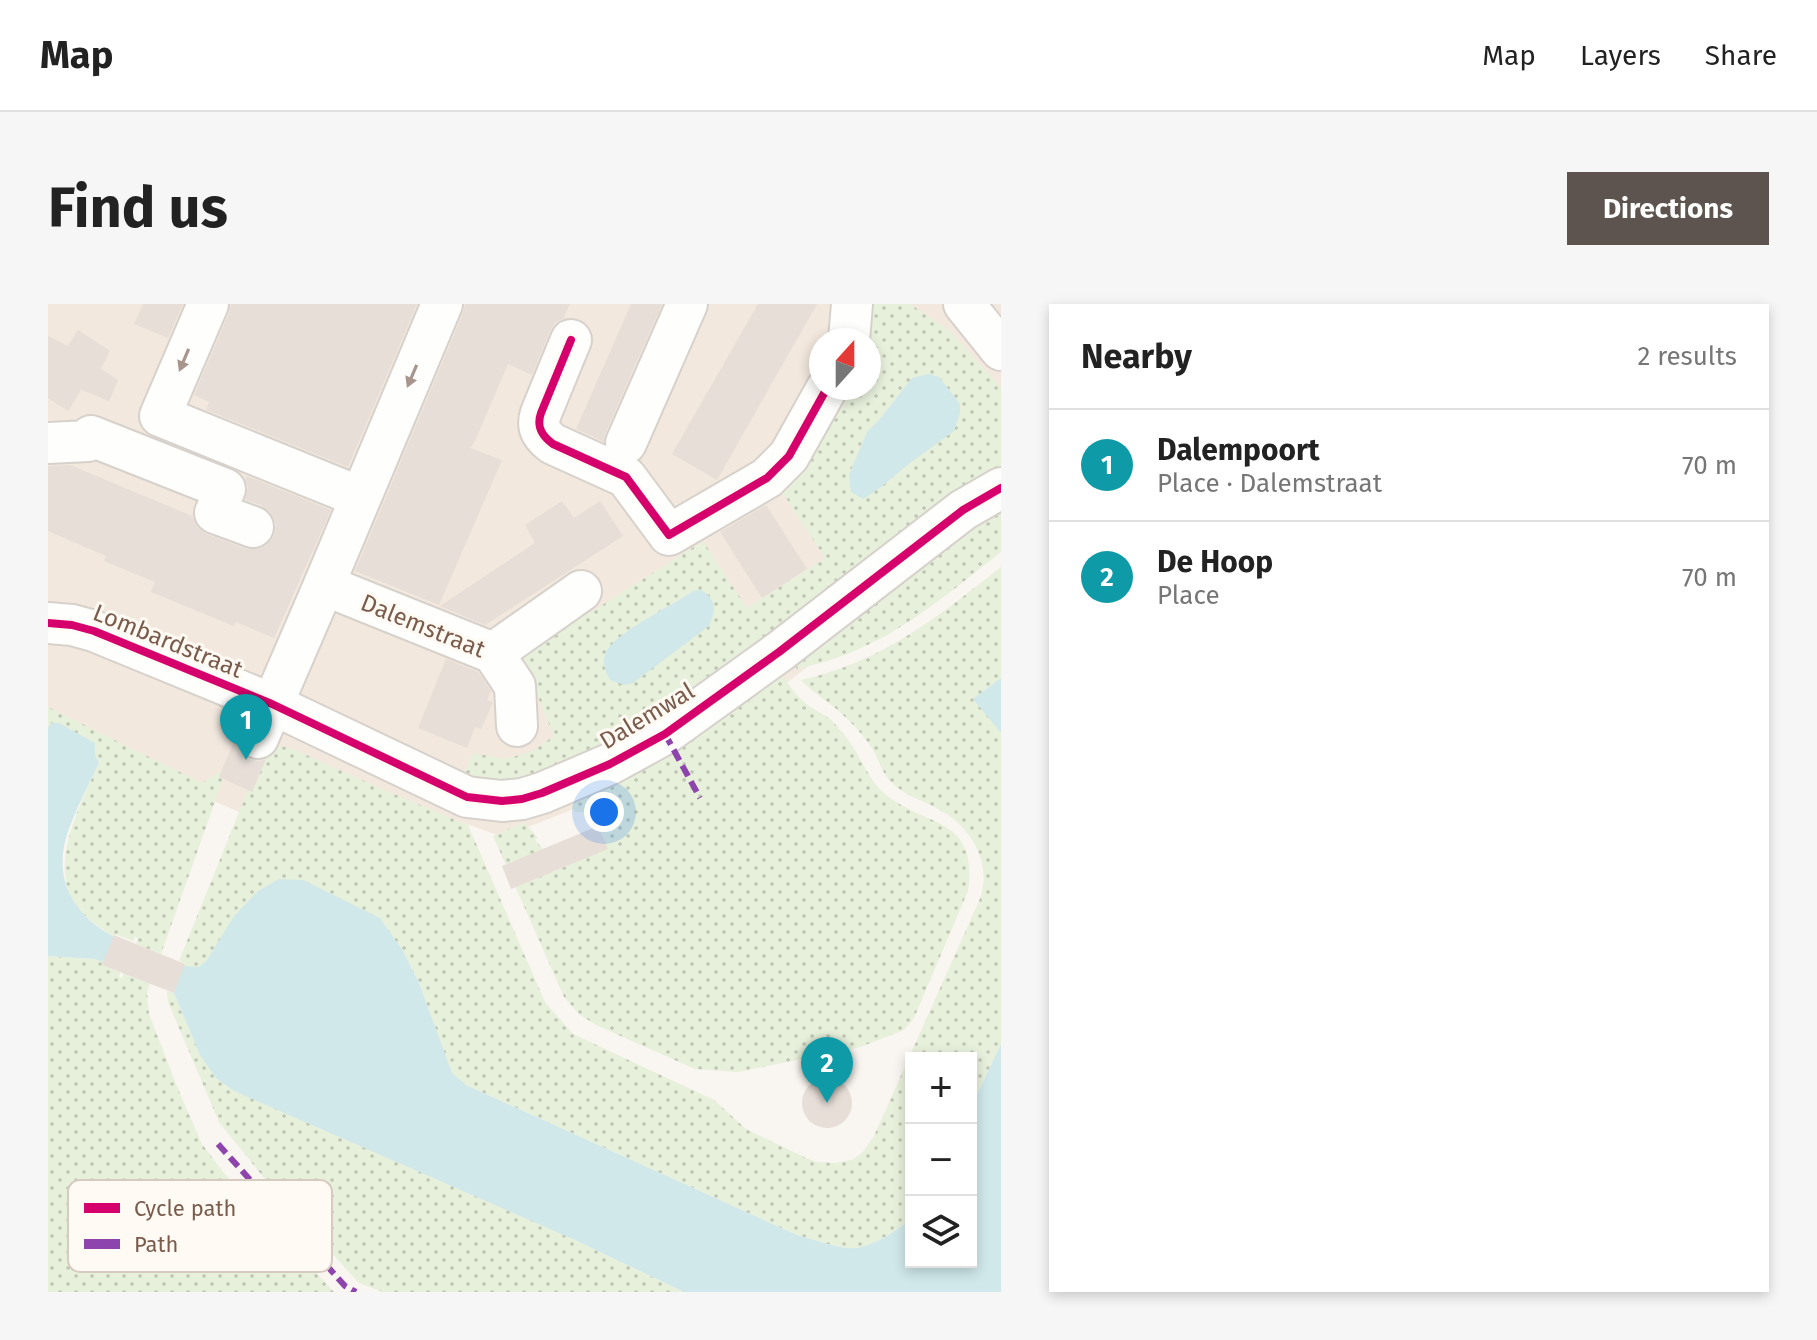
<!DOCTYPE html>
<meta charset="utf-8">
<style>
:root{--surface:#fff;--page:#f6f6f6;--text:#222;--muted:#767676;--line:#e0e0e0;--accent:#5d544f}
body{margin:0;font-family:"Fira Sans",sans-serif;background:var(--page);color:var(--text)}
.controls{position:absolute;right:24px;bottom:24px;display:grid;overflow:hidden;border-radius:0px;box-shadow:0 4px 12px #0003}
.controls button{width:72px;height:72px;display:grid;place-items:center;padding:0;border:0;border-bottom:2px solid var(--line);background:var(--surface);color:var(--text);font:40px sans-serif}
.compass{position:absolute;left:761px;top:24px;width:72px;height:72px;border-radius:50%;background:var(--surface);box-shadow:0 4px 12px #0003;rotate:21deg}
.you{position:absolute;left:556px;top:508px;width:28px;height:28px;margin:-20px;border:6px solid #fff;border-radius:50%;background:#1a73e8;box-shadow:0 0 0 12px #1a73e833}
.badge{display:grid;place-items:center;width:52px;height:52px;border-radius:50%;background:var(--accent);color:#fff;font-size:26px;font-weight:700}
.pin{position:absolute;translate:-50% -66px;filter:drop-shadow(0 2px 4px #0008)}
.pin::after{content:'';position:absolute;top:42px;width:28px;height:24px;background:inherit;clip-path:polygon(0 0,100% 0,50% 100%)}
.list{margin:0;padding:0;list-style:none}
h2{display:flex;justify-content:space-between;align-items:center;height:104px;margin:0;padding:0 32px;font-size:34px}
h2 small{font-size:26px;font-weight:400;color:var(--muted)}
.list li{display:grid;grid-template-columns:52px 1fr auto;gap:24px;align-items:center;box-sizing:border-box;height:112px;padding:0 32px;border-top:2px solid var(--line)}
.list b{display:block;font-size:30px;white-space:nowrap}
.list p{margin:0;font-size:26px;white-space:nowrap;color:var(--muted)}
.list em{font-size:26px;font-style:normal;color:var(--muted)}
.icon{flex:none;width:44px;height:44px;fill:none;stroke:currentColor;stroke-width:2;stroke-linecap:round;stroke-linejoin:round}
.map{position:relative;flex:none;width:953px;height:988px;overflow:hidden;border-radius:0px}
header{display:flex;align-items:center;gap:48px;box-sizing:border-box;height:112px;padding:0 40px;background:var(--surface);border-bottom:2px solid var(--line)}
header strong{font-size:38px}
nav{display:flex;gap:44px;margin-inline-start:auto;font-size:28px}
.intro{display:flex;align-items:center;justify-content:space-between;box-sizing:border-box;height:192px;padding:0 48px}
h1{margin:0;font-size:56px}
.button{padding:20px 36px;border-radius:0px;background:var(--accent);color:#fff;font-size:28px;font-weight:700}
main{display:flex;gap:48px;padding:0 48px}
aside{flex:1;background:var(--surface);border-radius:0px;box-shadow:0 4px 12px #0003}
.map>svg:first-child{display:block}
.residential{fill:#f2e8de;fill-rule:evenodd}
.grass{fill:url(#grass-dots);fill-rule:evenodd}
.water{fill:#d0e8ea}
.building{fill:#e6ded7}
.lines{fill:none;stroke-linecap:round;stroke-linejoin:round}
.minor-casing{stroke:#d7d1cb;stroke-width:44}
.minor{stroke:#fefefd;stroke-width:40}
.quiet{stroke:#8e44ad;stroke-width:6;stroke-dasharray:12 6;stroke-linecap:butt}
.cycleway-casing{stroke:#fffaf3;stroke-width:13}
.cycleway{stroke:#d6006c;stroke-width:8}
.oneway{fill:#a8958b}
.labels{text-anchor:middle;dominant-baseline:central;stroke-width:6;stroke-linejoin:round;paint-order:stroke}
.street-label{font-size:24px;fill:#7a5c4d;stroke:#fffaf3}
.key{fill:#fffaf3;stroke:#d7cbc1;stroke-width:2}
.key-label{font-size:22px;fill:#7a5c4d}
</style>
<header>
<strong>Map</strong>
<nav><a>Map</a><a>Layers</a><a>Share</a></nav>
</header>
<div class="intro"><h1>Find us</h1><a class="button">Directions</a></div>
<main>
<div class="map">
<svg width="953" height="988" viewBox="0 0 953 988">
<defs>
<pattern id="grass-dots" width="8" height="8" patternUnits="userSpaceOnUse" patternTransform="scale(2)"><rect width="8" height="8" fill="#e7f0db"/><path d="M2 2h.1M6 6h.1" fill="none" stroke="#c0c6b4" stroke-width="1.8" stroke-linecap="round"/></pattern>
</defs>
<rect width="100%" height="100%" fill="#f9f5f0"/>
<path class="residential" d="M0,0H953V220L910,245L681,424L589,480L455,533L261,464L225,523L0,424ZM773,36H821V84H773Z"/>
<g class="grass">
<path d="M821,0H862L902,27L953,84V167L600,424L482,474L460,478L437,476L417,468L425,449L457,455L483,448L506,432L475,357L477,337L521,306L540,310L655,237L699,304L777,254L733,186L793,96L807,93L813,84H821ZM891,73L912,100L913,104L862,159L833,183L801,171L814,138L825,121L832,115L856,84Z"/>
<path d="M953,204V248C903,287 852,332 791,353C778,358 763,361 749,365L743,357L886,247Z"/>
<path d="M953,263V374L926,395L953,429V740L923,803V754H863V915C846,928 822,946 799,944C782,942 765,935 749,931L418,781L404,770L371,679L355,647L159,657L151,663H136L137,660L131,657L200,486L205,487L224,440L245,445L334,485L420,521L497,698L525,730L666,796L698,825L758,854L769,858L787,859L804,856L815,848L826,832L931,597C946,560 923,522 890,505C873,495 856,492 842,477C832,466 830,451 821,440C814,430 805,420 796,412C783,399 766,390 753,376C836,357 888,314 953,263Z"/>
<path d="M733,370C740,379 747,390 756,398C764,405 774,409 782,415C789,422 797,431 802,439C815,456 820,476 837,490C878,524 931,512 920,587L866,714L856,726L812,743L690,768L647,765L548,721L531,710L516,693L445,532L476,518L490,534L487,536L495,545L505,568L559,544L549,522V510L546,511L545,508H527L522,497L554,484L645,435Z"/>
<path d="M0,403L154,479L174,466L171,473L175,475L113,650L88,640L90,634L87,633L85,637L67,630L65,633C52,623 37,614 27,601C0,559 33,499 51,459L47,451L3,419L0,424Z"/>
<path d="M0,652L47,655L55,657L54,661L72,668L71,673L74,674L76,669L102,679L99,689L101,710L132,790L154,840L175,868L286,988H0Z"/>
<path d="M119,687L126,689L152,751L527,936L636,988H335L311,979L224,884L171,818L120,698Z"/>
</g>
<g class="water">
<path d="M880,70L891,73L912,100V109L906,127L862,159L833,183L815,195L803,188L801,171L819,128L832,115L864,74Z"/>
<path d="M653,286C669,295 668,307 661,322L585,379L576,381L562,376C558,368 554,360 557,351C564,329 625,302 645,287Z"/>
<path d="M953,374V429L925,395Z"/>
<path d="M3,419H11L47,439V451L51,459C41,480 30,501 22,522C0,579 29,618 81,640C104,649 126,663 151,663L159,656L186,612L210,587L231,575L255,576L332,614L355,647L371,679L404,769L418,781L749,931C765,935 782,942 799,944C822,946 846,928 863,915V958H923V803L953,740V988H636L527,936L186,787L168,774L152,751L126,689L127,685L47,655L0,652V424Z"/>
</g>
<g class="building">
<path d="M95,0H135L120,34L86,20Z"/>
<path d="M183,0H369L300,163L158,106L161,98L146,91L181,9Z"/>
<path d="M417,0H522L515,15L508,18L502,27L484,71L460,60L427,137L422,144L454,156L391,301L307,267L415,9Z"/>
<path d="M583,0H614L557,130L556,138L528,125Z"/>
<path d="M710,0H769L669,176L624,150Z"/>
<path d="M30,26L62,47L53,65L70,76L61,97L33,86L20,107L0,94V32L20,42Z"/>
<path d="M22,161L144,212L149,223L158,230L198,245H210L219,241L226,232L228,220L222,208L213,201L197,196L200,183L197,175L199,172L283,206L226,334L188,318L186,322L103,288L107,278L56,257L58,252L0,227V162Z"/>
<path d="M514,197L526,214L552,197L575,232L437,321L392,302L487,239L477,221Z"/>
<path d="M718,201L759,265L714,294L672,228Z"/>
<path d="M398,355L430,368L443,387L439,396L445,398L438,414L433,425L427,423L419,444L370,424Z"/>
<path d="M187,435L191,447L200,455L212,457L218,455L204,488L171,473Z"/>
<path d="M550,522L560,545L463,585L454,562Z"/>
<path d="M66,631L137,660L126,689L54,661Z"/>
<circle cx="779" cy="799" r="25"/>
</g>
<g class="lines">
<defs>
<g id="minor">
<path d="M160,0L112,112L312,193"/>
<path d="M916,0L953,46"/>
<path d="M523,36L493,109C488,123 494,132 505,140L578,173L621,231L719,174L741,152L779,84"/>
<path d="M801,36L804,0"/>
<path d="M0,139L40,137L43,132L177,185L167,209L205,223"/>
<path d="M578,139L639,0"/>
<path d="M276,281L394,0"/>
<path d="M0,319L24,321L46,327L224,400L419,493L454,497L474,495L494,489L562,460L617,430L731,348L915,206L953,184"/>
<path d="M445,349L533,287"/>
<path d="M210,434L276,281L445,349L467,382L469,422"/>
</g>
</defs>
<use href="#minor" class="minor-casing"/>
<use href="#minor" class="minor"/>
<g class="quiet">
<path d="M617,430L652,494"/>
<path d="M170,840L297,982L308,988"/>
</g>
<defs>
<g id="cycleway">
<path d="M523,36L493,109C488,123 494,132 505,140L578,173L621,231L719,174L741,152L779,84"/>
<path d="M0,319L24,321L46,327L224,400L419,493L454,497L474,495L494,489L562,460L617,430L731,348L915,206L953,184"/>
</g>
</defs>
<use href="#cycleway" class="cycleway-casing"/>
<use href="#cycleway" class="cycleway"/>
</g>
<defs><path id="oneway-solid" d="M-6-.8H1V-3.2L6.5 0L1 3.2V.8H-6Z" transform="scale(2)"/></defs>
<g class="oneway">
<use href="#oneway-solid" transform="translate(136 56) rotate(113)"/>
<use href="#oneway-solid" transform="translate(364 72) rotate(113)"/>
</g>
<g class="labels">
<g class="street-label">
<text transform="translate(375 322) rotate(22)">Dalemstraat</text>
<text transform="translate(120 337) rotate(22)">Lombardstraat</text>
<text transform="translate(599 412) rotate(-31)">Dalemwal</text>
</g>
</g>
<rect x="20" y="876" width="264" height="92" rx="12" class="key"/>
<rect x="36" y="899" width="36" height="10" fill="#d6006c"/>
<rect x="36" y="935" width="36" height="10" fill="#8e44ad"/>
<g class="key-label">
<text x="86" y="912">Cycle path</text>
<text x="86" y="948">Path</text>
</g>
</svg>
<div class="controls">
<button>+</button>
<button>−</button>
<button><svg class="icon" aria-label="layers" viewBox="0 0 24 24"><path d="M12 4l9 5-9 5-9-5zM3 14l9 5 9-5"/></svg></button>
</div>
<svg class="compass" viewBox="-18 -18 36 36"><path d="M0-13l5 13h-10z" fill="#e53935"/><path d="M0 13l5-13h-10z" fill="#767676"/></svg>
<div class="you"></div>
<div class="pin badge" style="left:198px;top:456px;background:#0f9aa8">1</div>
<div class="pin badge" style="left:779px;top:799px;background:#0f9aa8">2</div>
</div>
<aside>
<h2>Nearby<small>2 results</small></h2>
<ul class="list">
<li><span class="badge" style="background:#0f9aa8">1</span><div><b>Dalempoort</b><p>Place · Dalemstraat</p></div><em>70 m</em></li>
<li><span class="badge" style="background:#0f9aa8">2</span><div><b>De Hoop</b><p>Place</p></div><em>70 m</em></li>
</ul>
</aside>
</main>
